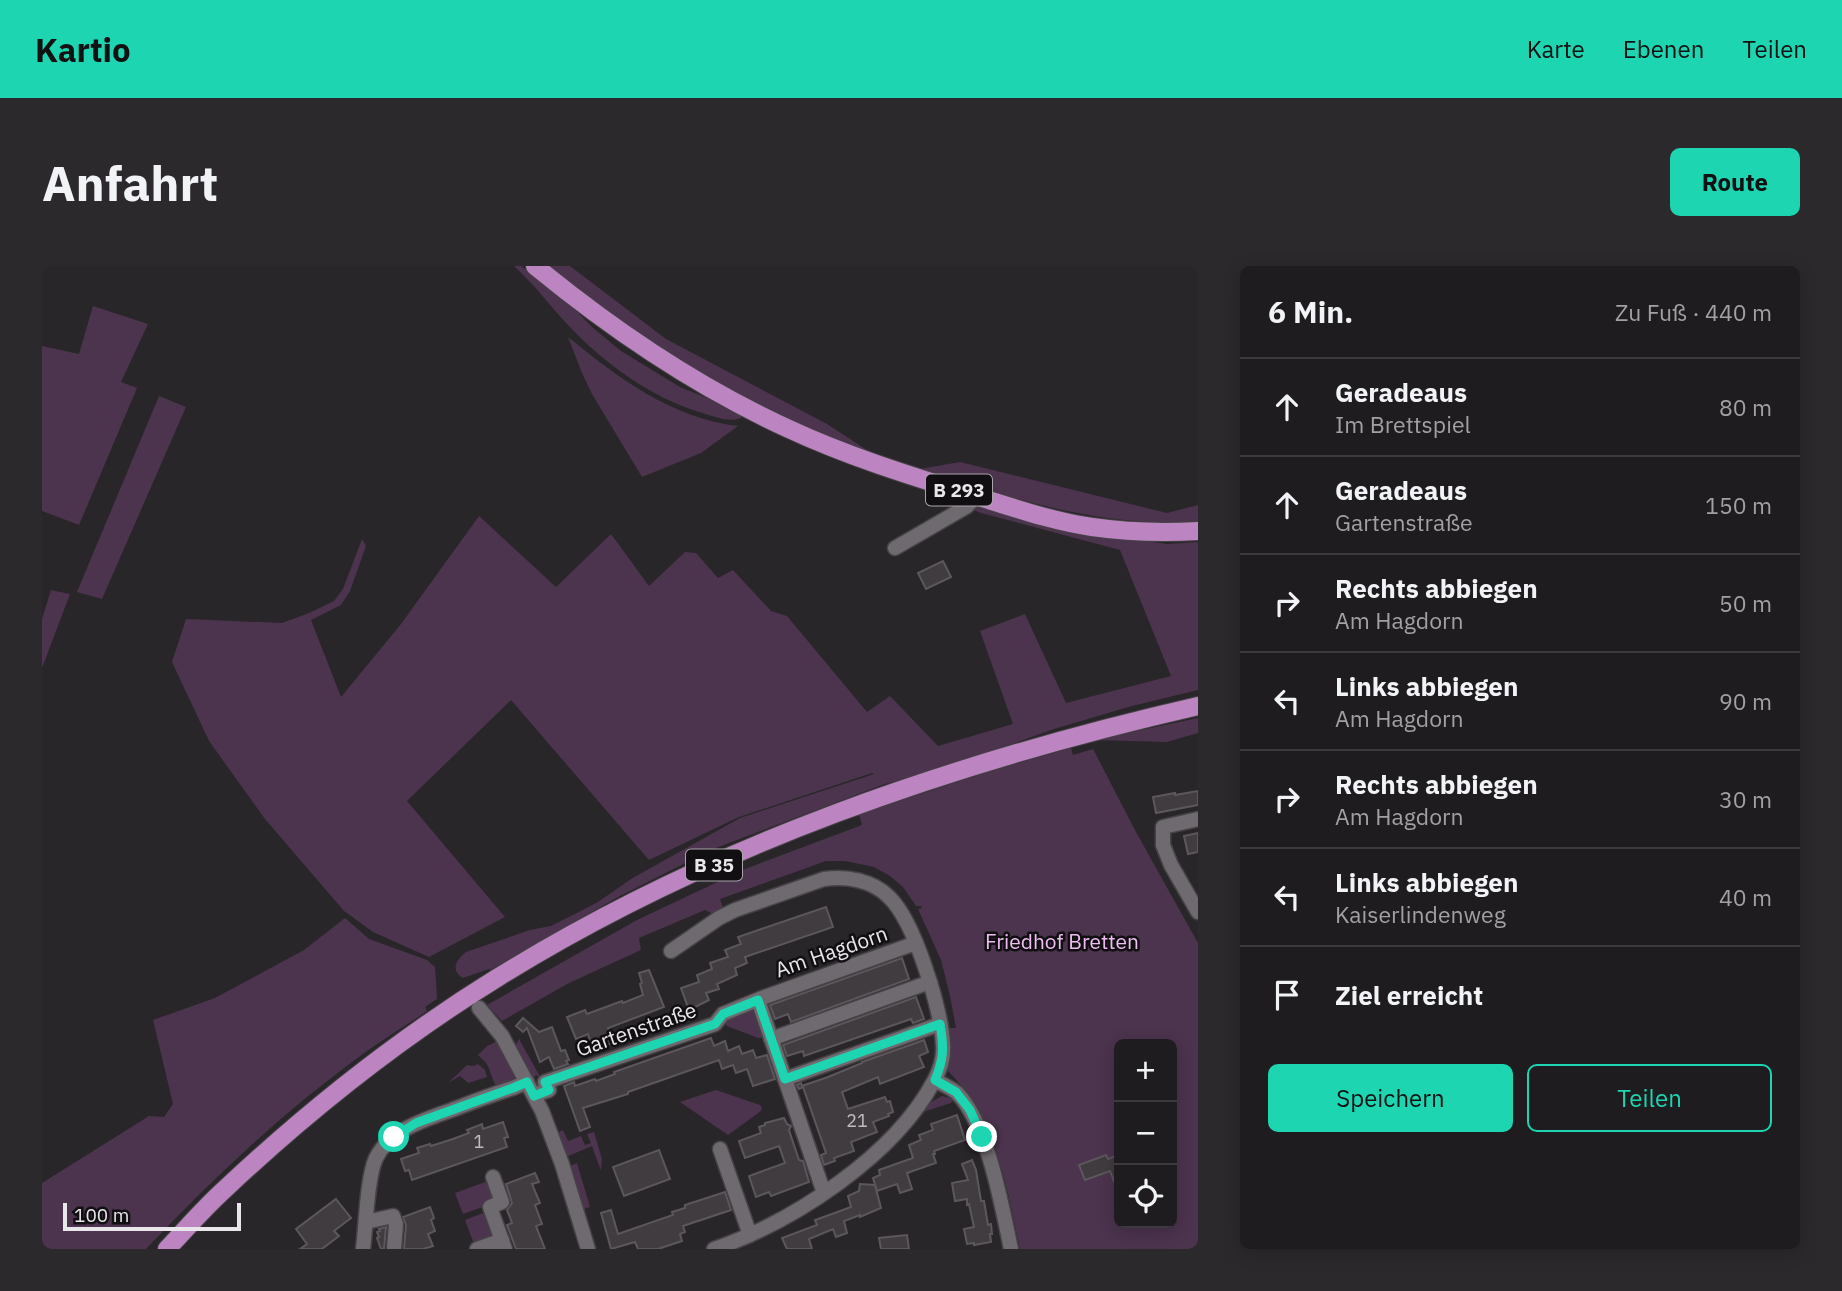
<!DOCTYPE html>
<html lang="de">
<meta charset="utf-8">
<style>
:root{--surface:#1f1c1f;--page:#2c292c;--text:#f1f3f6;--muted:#a1a1a4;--line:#3c3a3d;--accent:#1dd5b1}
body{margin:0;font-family:"IBM Plex Sans",sans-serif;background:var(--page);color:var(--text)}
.controls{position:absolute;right:21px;bottom:21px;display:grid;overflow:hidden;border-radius:10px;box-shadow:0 4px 18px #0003}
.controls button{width:63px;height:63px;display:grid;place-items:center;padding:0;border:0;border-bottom:2px solid var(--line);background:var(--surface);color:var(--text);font:35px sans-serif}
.scale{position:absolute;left:21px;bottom:18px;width:178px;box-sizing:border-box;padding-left:7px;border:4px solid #eae7ea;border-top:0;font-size:19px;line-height:24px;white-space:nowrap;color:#eae7ea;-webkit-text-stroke:5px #110f11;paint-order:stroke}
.stop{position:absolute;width:21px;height:21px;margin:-16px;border:5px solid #1dd5b1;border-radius:50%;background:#fff}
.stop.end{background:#1dd5b1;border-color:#fff;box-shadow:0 2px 7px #0008}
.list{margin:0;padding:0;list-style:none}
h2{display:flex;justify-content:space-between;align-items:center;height:91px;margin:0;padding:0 28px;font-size:30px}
h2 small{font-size:23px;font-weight:400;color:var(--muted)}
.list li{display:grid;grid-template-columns:46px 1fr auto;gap:21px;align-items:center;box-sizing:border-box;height:98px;padding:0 28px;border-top:2px solid var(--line)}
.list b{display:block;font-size:26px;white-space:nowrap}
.list p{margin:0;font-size:23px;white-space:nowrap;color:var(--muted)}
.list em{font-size:23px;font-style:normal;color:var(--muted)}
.actions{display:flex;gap:14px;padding:21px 28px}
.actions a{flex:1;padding:16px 0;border:2px solid var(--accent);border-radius:10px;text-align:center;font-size:24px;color:var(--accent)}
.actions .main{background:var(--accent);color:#111}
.icon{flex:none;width:38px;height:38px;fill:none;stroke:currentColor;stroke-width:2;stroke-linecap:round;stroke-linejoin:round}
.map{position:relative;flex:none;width:1156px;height:983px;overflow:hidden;border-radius:10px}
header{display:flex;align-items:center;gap:42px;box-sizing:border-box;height:98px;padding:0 35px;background:var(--accent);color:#111}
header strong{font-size:33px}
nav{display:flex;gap:38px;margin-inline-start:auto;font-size:24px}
.intro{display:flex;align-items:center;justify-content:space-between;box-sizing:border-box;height:168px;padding:0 42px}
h1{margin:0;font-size:49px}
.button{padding:18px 32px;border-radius:10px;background:var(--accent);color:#111;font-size:24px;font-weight:700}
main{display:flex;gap:42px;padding:0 42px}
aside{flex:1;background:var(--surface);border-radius:10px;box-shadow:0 4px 18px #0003}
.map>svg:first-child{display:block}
.green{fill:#4c334e;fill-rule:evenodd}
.building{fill:#403c40;stroke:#5c575c;stroke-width:2}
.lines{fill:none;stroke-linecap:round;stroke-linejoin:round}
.minor-casing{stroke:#464346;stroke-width:17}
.primary-casing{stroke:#464346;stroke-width:20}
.minor{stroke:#6f6a6f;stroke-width:14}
.primary{stroke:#bc85c1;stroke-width:18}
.route{stroke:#1dd5b1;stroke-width:9}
.labels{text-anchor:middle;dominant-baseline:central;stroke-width:5;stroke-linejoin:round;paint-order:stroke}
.number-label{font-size:18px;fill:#c0bcc0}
.shield{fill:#110f11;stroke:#a9a6a9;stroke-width:2}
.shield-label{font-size:19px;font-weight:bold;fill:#eae7ea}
.park-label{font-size:21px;fill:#eebdf1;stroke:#110f11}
.street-label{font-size:21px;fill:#eae7ea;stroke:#110f11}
</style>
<header>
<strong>Kartio</strong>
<nav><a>Karte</a><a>Ebenen</a><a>Teilen</a></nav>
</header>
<div class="intro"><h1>Anfahrt</h1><a class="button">Route</a></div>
<main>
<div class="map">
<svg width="1156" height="983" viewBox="0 0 1156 983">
<rect width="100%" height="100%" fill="#292629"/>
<g class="green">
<path d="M472,0H479L525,35L550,61L579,85L638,121L687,141L700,148L699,152C686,157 671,150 657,146C607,130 563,98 527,60C508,40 492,18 472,0Z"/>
<path d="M506,0H528L624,73L785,158L828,186L774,167L671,117L551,37Z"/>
<path d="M51,40L106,58L79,116L95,122L37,259L0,245V80L37,88Z"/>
<path d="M526,71C575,111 631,153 696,160L659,187L600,211L550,128L540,107Z"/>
<path d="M117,130L144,141L60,333L35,326Z"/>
<path d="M918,196L1125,247L1156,239V255C1060,263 969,232 878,203Z"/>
<path d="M931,235L1044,266L1125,278L1156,276V424L1090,440L1012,463L911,499L840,519L671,583L576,631L448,704L447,703L421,712C408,704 414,694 424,686L488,664L509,660L529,650L556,636L589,613L698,552L832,508L830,507L697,551L607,594L469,434L365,535L463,651L387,691L331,666L302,645L223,553L167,475L130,396L144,353L240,357L267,347L292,335L301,323L320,273L324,280L308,325L299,339L269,354L299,431L359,358L437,250L514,321L569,268L607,320L643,286L654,287L676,312L691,304L729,345L745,350L825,446L848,430L896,480L971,458L938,365L983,348L1024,437L1129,410L1078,284L939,247L924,241Z"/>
<path d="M9,324L28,328L0,402V353Z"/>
<path d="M1156,452V467L1125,476L1052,474Z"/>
<path d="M1029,482L1031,489L1051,483L1094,566L1156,677V983H978C964,918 955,853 905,804L908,788L907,762H914L908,730L899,694L876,643L880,642L879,640H874L861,621L848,610L832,601L803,595H784L678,633L681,642L671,648L663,644L597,672L599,684L527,717L460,755L445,739L595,654L703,603L820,559L817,548L952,504ZM1077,778H1130V957H1077Z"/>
<path d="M303,652L327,673L385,694L393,701L395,733L383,741L385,745C360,762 334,778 310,796C236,851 167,916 104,983H0V917L107,850L122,851L131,838L111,754L173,732L262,684Z"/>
<path d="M711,740L722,772H716L685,760L682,755Z"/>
<path d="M477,773L500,814L499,815L495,809L490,812L473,780Z"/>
<path d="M456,775L471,802L474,811L469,817L457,823C449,816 450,805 444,797C442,794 438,792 436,789L445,780Z"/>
<path d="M436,798L443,804L445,811L426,817L418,810L406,817L425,799L431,800Z"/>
<path d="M674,824L718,839L720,842L719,845L686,869L638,836Z"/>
<path d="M900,830L912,833L909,837L881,846L879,845L882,840Z"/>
<path d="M521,864L526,875L539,870L543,879L549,877L545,868L552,866L560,893L559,905L550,880L524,891L515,867Z"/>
<path d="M535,897L548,941L541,943L528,900Z"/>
<path d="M449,914L457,935L421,948L413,927Z"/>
<path d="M446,945L454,970L432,978L423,954Z"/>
</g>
<g class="building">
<path d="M901,295L909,311L884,323L876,307Z"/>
<path d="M1156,525V539L1114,547L1111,531L1133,527V529Z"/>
<path d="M1156,567V586L1146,588L1142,570Z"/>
<path d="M784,641L791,661L703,691L705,697L693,702L695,709L675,718L677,723L664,727L667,734L647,744L639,722L657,716L655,709L670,703L668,697L686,691L683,684L699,678L696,671Z"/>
<path d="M860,692L867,713L749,756L746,748L733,753L728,739Z"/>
<path d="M607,704L622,741L566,762L571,777L551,784L546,768L534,773L525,751L543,744L545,748L580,735L581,737L601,729L598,718L600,717L597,707Z"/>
<path d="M874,731L882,753L871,757L869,753L762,790L761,785L745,790L741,779Z"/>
<path d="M481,752L497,766L510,761L519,785L523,784L527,794L524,795L526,798L512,803L507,791L498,796L485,762L481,766L474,760Z"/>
<path d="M669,772L672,780L683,775L686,785L697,780L700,788L711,784L714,792L725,789L733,813L711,820L705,803L694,807L691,799L680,803L677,794L586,826V828L541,842L548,861L538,865L522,820L532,816L533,820L553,813L554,815L573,808L572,806Z"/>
<path d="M882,774L886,786L877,790L882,801L838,818L836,811L800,826L806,843L843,831L845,836L848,835L851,846L846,848L847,850L831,856L835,866L809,876L812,885L792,892L793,895L782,899L779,889L784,887L761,821L757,823L755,819L759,817L760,820L786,811L820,797V796Z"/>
<path d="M915,849L923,874L892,885L893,888H891L894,897L865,907L870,923L858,927L855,918L835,925L831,912L838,909L837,904L871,892L867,879L879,874L877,869L891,864L889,858Z"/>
<path d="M742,852L745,858L749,860L747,864L757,894L761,895L767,916L729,930L727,926L714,931L707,910L743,897L737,880L703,892L697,875L719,867L717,861L723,859V857Z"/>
<path d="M461,856L466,871L462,872L465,881L370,914L367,904L363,905L359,893L377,887L375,882L388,878L389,880L411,873L427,867L425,864L440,858L441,863Z"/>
<path d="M617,884L628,913L582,930L571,901Z"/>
<path d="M1064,889L1066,893L1077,889V928L1068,905L1043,914L1037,899Z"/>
<path d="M930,894L934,904L939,935H942L946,959L949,958L950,968H948L949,976L932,979V977L925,978L922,963L932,961L927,938L925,939V933L913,935L910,917L926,914L920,898Z"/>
<path d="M493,907L497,916L490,918L498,937L493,939L500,958L494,960L503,983H474L465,959L470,957L465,944L470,937L464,918Z"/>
<path d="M818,918L833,919L839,942L818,951V949L802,955L805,967L794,971L791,963L767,973L770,983H745L740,972L775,959L773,954L809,941L806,930L817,925Z"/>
<path d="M683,926L689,944L641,960L643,966L638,968L640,975L616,983H596L593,976L569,983L559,947L569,944L576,968L631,949L630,946L643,942V939Z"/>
<path d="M294,933L309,952L292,965L297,970L280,983H258L265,978L254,963Z"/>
<path d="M388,941L392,952L389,954L393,965L386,968L391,980L381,983H362L364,959L361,951Z"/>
<path d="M344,961L342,983H339L335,972L337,971L335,966L338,965L337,963Z"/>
<path d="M865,969L867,983H839L837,972Z"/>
</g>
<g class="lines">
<defs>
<g id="minor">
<path d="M853,282L924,241L935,230"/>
<path d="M1156,553L1121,561V579L1129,599L1156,646"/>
<path d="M629,685L677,652L693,644L782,613C805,610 830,614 847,631C873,656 899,743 901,779C902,791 898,804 892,815C852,890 751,956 672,983"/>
<path d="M716,734L782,927"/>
<path d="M437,742L460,770L500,845L520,898L546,983"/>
<path d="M729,773L888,716"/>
<path d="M743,813L898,758"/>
<path d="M893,814C901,819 910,822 916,828C946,860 960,941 969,983"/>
<path d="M492,829L507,824L503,816L673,758L681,748L720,732L874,677"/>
<path d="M678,883L708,969"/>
<path d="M451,911L460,936L448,941L463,983"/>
<path d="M324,956L351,950L354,958L352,983"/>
<path d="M321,983C324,960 325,911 334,892C349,862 386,853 415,842C433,835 452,828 471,822L485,816"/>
<path d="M435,983L460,974"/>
</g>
<g id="primary">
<path d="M493,0C571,64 655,121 747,163C805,190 866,209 927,228C967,240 1008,255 1050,261C1085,266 1120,267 1156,265"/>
<path d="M125,983C144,963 162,942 183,923C266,845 358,772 455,712C669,579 912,496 1156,440"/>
</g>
</defs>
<use href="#minor" class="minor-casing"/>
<use href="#primary" class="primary-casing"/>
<use href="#minor" class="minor"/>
<use href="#primary" class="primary"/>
</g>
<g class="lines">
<path class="route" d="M352,871L374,857L471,822L485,816L492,830L507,824L503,816L673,758L681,748L716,734L743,813L898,758C902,781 902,793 893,814L914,826L928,844L940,871"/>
</g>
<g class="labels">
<g class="number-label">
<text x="815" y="854">21</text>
<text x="437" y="875">1</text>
</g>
<g class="shield">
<rect x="884" y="208.5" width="66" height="31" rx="5"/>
<rect x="644" y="583.5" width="56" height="31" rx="5"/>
</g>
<g class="shield-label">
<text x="917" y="224">B 293</text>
<text x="672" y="599">B 35</text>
</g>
<g class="park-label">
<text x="1020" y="675">Friedhof Bretten</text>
</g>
<g class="street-label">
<text transform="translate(789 685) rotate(-19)">Am Hagdorn</text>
<text transform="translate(594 763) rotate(-19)">Gartenstraße</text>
</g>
</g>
</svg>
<div class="controls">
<button>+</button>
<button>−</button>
<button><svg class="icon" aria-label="locate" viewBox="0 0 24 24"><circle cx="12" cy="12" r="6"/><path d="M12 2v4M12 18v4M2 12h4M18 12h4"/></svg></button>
</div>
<div class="scale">100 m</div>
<div class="stop" style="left:352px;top:871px"></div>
<div class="stop end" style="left:940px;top:871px"></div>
</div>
<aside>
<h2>6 Min.<small>Zu Fuß · 440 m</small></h2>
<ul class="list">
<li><svg class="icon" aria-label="ahead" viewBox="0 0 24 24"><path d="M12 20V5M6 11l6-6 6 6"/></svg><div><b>Geradeaus</b><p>Im Brettspiel</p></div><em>80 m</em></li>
<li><svg class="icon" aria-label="ahead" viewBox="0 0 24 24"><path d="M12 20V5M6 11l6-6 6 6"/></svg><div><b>Geradeaus</b><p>Gartenstraße</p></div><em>150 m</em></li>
<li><svg class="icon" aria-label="right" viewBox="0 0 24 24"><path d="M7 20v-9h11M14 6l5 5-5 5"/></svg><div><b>Rechts abbiegen</b><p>Am Hagdorn</p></div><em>50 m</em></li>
<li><svg class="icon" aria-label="left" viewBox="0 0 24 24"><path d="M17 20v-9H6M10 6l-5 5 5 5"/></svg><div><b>Links abbiegen</b><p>Am Hagdorn</p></div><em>90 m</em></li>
<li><svg class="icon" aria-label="right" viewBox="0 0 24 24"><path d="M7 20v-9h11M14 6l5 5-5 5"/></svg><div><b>Rechts abbiegen</b><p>Am Hagdorn</p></div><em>30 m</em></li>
<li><svg class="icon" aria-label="left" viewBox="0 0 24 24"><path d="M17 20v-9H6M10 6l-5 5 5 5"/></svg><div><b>Links abbiegen</b><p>Kaiserlindenweg</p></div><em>40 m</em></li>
<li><svg class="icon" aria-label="arrive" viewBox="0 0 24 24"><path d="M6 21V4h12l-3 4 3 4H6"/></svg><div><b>Ziel erreicht</b></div></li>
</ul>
<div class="actions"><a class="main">Speichern</a><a>Teilen</a></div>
</aside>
</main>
